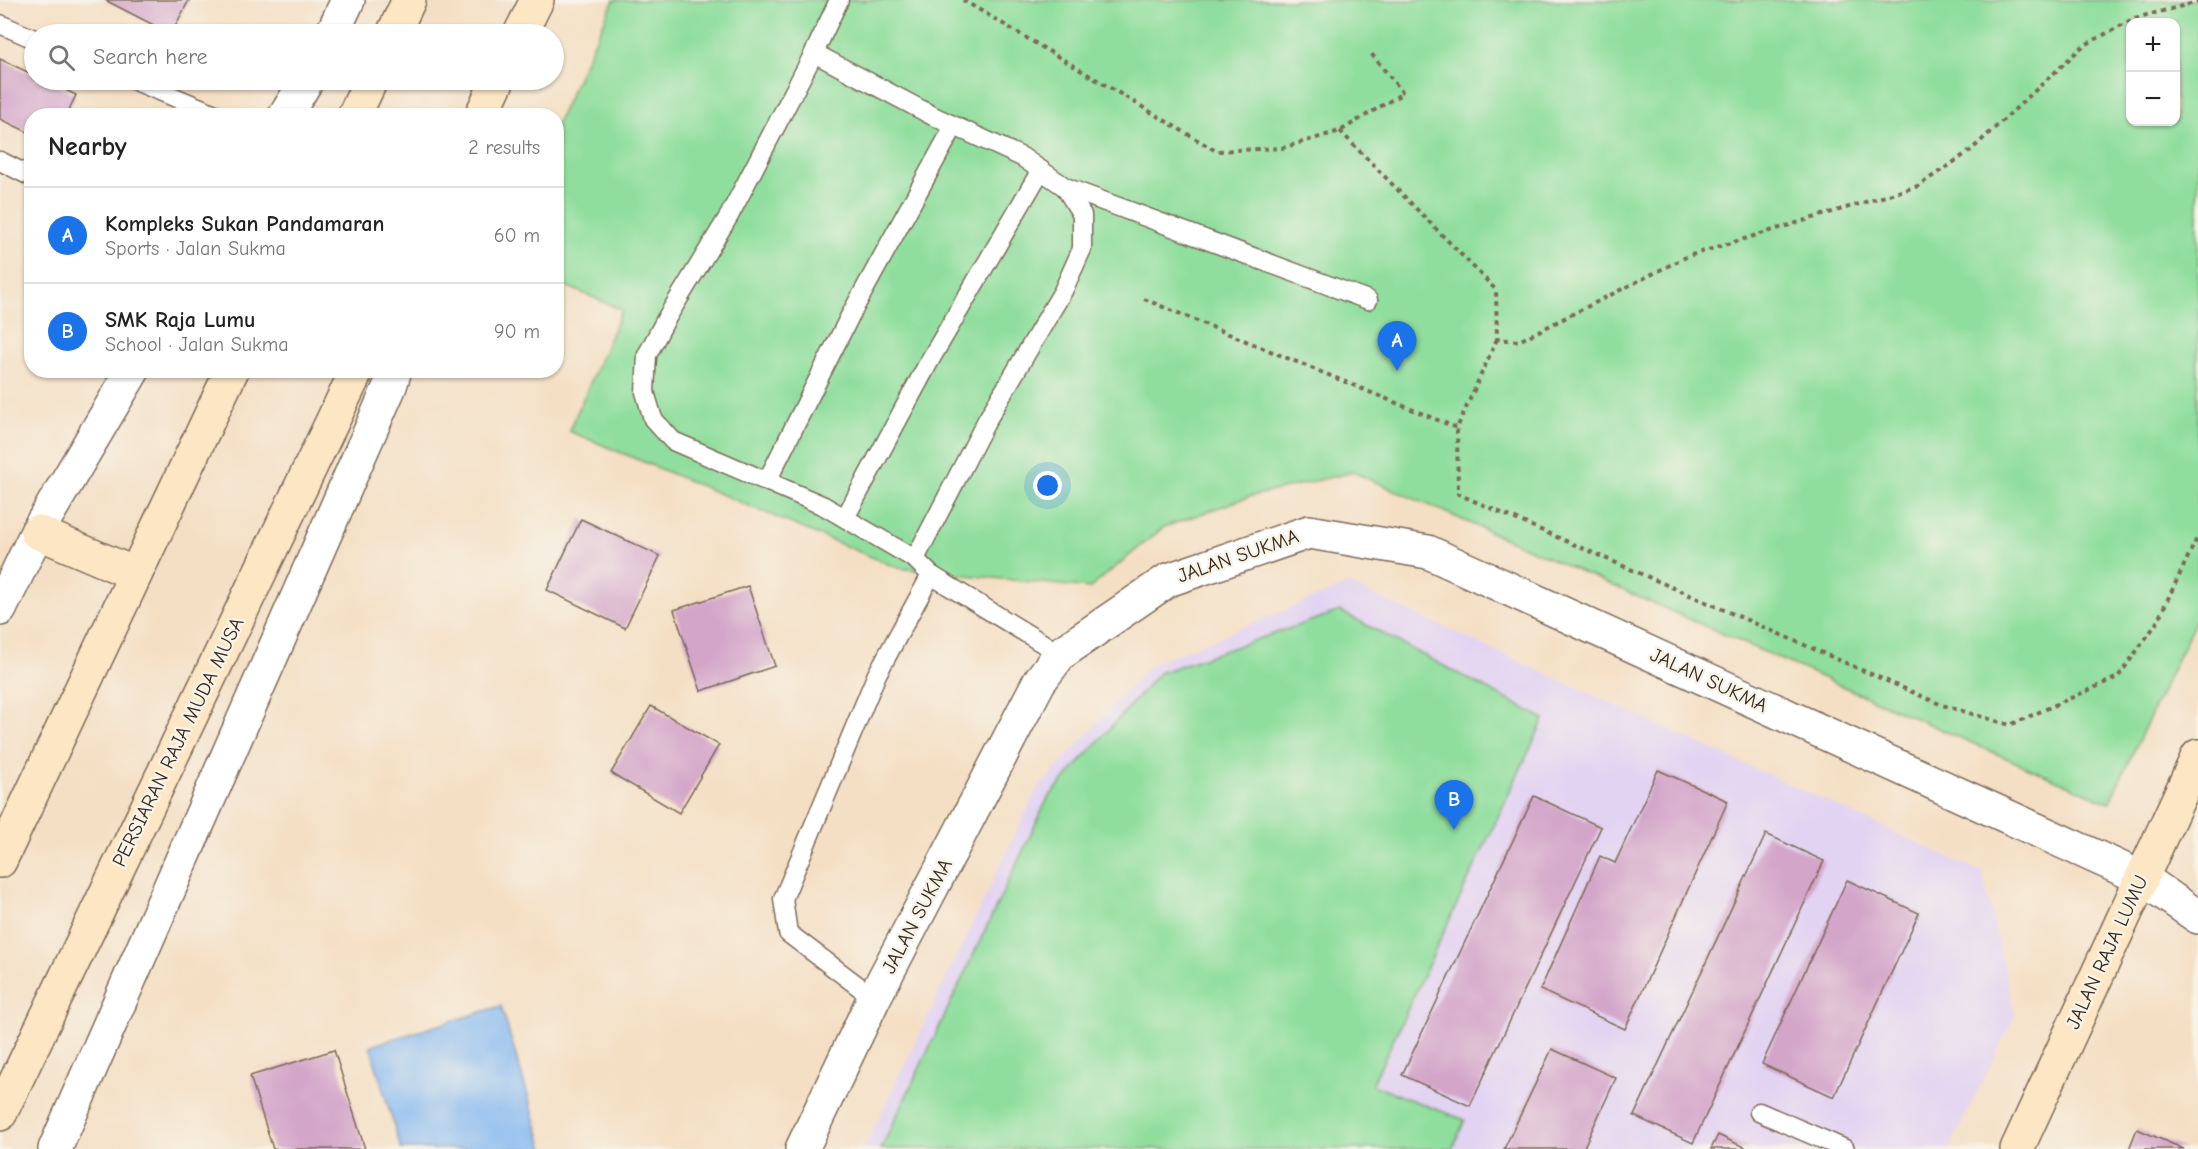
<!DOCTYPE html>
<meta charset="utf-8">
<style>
:root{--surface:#fff;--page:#f2f2f2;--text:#222;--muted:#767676;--line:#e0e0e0;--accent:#1a73e8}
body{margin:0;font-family:"Comic Neue",sans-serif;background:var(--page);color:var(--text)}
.controls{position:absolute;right:18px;top:18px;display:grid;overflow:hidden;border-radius:12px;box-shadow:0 2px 4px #0004}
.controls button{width:54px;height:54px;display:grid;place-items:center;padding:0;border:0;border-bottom:2px solid var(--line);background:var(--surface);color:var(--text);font:30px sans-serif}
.you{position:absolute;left:1048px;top:486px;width:21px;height:21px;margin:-15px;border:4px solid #fff;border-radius:50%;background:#1a73e8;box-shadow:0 0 0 9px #1a73e833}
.badge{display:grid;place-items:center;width:39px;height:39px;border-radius:50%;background:var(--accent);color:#fff;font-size:20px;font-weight:700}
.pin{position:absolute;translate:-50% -50px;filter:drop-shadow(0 2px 3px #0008)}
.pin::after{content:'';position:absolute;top:32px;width:21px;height:18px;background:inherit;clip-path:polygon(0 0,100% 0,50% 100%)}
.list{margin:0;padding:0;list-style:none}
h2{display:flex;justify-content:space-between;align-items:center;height:78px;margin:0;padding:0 24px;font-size:26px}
h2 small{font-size:20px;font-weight:400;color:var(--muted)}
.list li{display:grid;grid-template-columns:39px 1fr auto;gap:18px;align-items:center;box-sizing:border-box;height:96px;padding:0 24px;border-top:2px solid var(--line)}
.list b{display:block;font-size:22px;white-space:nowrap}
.list p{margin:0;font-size:20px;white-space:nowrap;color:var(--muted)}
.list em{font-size:20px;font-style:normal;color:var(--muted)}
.icon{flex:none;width:33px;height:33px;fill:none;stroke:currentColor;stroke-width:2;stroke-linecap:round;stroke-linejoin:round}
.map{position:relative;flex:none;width:2198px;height:1149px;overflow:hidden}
.search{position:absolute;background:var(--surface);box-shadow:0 2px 4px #0004;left:24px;top:24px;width:540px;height:66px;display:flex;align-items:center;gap:15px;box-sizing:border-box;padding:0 21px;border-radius:33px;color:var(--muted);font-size:22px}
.panel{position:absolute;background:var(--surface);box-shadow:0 2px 4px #0004;left:24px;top:108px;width:540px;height:270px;border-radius:24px}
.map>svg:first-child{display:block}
.built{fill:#e3d3f2}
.garden{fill:#8fde9d;stroke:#65845e;stroke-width:1.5;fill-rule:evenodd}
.water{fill:#83b7f1;stroke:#5f7088;stroke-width:1.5}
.building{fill:#d3a5c9}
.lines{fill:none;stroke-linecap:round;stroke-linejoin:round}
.lane-casing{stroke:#7c6958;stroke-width:21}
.street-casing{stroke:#7c6958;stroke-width:36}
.secondary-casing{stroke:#7c6958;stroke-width:36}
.path{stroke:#7c6958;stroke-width:4;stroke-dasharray:4.5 4.5;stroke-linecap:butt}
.lane{stroke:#fff;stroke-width:18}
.street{stroke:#fff;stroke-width:33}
.secondary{stroke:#fce6c4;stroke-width:33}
.labels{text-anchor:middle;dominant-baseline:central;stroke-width:5;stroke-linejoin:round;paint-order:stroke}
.street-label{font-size:20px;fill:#3b2a1e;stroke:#f7f3e8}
</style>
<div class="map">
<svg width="2198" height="1149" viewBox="0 0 2198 1149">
<rect width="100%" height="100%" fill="#f7f3e8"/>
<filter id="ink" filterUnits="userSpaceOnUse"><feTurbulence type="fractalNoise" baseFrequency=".0167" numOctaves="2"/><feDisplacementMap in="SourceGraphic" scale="12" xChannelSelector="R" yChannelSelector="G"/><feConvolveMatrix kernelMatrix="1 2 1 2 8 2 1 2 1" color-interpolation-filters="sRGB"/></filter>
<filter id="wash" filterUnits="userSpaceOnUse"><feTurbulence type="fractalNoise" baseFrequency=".008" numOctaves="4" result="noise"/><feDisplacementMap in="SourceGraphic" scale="24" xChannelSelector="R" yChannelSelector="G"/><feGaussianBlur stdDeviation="1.35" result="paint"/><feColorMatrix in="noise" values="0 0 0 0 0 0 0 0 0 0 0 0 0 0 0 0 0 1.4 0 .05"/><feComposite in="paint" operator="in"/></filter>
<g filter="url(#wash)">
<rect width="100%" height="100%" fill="#f4dfc4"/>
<path class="built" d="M1349,584L1982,872L2015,1015L1949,1149H864L1037,789L1150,665Z"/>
<g class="garden">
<path d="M614,0H2198V615L2109,803L1353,472L1248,497L1164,527L1090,588L898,568L569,431L622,310L557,282V123ZM2130,22H2176V122H2130Z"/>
<path d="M1340,611L1544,719L1372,1085L1465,1120L1452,1149H881L1048,798L1159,673Z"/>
</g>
<path class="water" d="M501,1006L544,1149H401L370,1046Z"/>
<g id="blocks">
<g class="building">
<path d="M105,0H189L171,34Z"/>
<path d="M0,59L34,75V80H44L76,95L66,116H32V134L0,119Z"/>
<path d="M581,519L660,556L625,628L547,590Z"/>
<path d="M748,586L775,666L701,691L674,610Z"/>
<path d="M651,706L719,745L679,813L611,773Z"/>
<path d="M1658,770L1728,801L1625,1029L1540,990L1600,856L1615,863Z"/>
<path d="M1534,796L1601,827L1470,1106L1402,1075Z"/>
<path d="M1766,834L1824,861L1693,1143L1634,1116Z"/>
<path d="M1847,880L1919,913L1834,1097L1762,1064Z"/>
<path d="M1552,1049L1616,1078L1583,1149H1504Z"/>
<path d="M334,1050L365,1149H273L250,1076Z"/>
<path d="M2137,1129L2184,1149H2129Z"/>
<path d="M1718,1135L1748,1149H1711Z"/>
</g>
</g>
</g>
<g filter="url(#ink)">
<use href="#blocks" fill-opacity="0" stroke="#7c6958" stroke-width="1.5"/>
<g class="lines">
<defs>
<g id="lane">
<path d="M839,0L814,53L729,216L666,319L647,355L645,392L653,419L673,441L824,506L915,559L931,575L1060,654"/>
<path d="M0,24L34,39"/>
<path d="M814,53L935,117L1022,157L1065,187L1082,215V249L1063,291L987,420L915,559"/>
<path d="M133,80L220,116"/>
<path d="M0,161L32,177"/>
<path d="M1065,187L1368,300"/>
<path d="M767,481L851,314L954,126"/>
<path d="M845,518L930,360L1041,170"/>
<path d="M874,998L788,933L783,899L877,674L931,575"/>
<path d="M1759,1112L1845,1149"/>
</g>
<g id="street">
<path d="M332,34L348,0"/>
<path d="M285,116L307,80"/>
<path d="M0,609L37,532L133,370"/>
<path d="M55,1149L390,386L395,370"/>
<path d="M802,1149L874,998L1039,682L1060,654L1168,580L1309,532L1428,552L2142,878L2198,917"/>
</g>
<g id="secondary">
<path d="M393,34L409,0"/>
<path d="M520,34L537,0"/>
<path d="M354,116L371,80"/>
<path d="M481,116L498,80"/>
<path d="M37,532L135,574"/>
<path d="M0,861L232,370"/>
<path d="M0,1114L357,370"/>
<path d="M2017,1149L2198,756"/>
</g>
</defs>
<use href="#lane" class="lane-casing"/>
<use href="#street" class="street-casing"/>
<use href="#secondary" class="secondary-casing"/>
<g class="path">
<path d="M963,0L1216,151L1282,148L1340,131L1403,93L1369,51"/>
<path d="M1340,131L1496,290L1497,339L1519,341L1688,256L1918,186L1970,151L2083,46L2135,18L2198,2"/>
<path d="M1144,299L1457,428"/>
<path d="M1497,339L1457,428L1458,494L1942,705L2010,725L2118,677L2156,624L2198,536"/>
</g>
<use href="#lane" class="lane"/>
<use href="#street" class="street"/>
<use href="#secondary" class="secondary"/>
</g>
</g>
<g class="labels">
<g class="street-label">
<text transform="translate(1238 556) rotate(-19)">JALAN SUKMA</text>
<text transform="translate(1709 680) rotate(25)">JALAN SUKMA</text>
<text transform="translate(178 742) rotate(-64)">PERSIARAN RAJA MUDA MUSA</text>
<text transform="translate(917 916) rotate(-62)">JALAN SUKMA</text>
<text transform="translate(2107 952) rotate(-65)">JALAN RAJA LUMU</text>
</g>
</g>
</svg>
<div class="controls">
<button>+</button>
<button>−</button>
</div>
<div class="you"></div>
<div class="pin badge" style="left:1397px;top:371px">A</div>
<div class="pin badge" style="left:1454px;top:830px">B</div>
<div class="search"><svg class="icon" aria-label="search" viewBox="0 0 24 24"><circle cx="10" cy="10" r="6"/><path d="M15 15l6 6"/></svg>Search here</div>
<section class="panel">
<h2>Nearby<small>2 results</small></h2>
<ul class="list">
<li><span class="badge">A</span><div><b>Kompleks Sukan Pandamaran</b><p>Sports · Jalan Sukma</p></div><em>60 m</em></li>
<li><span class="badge">B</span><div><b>SMK Raja Lumu</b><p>School · Jalan Sukma</p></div><em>90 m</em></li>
</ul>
</section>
</div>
